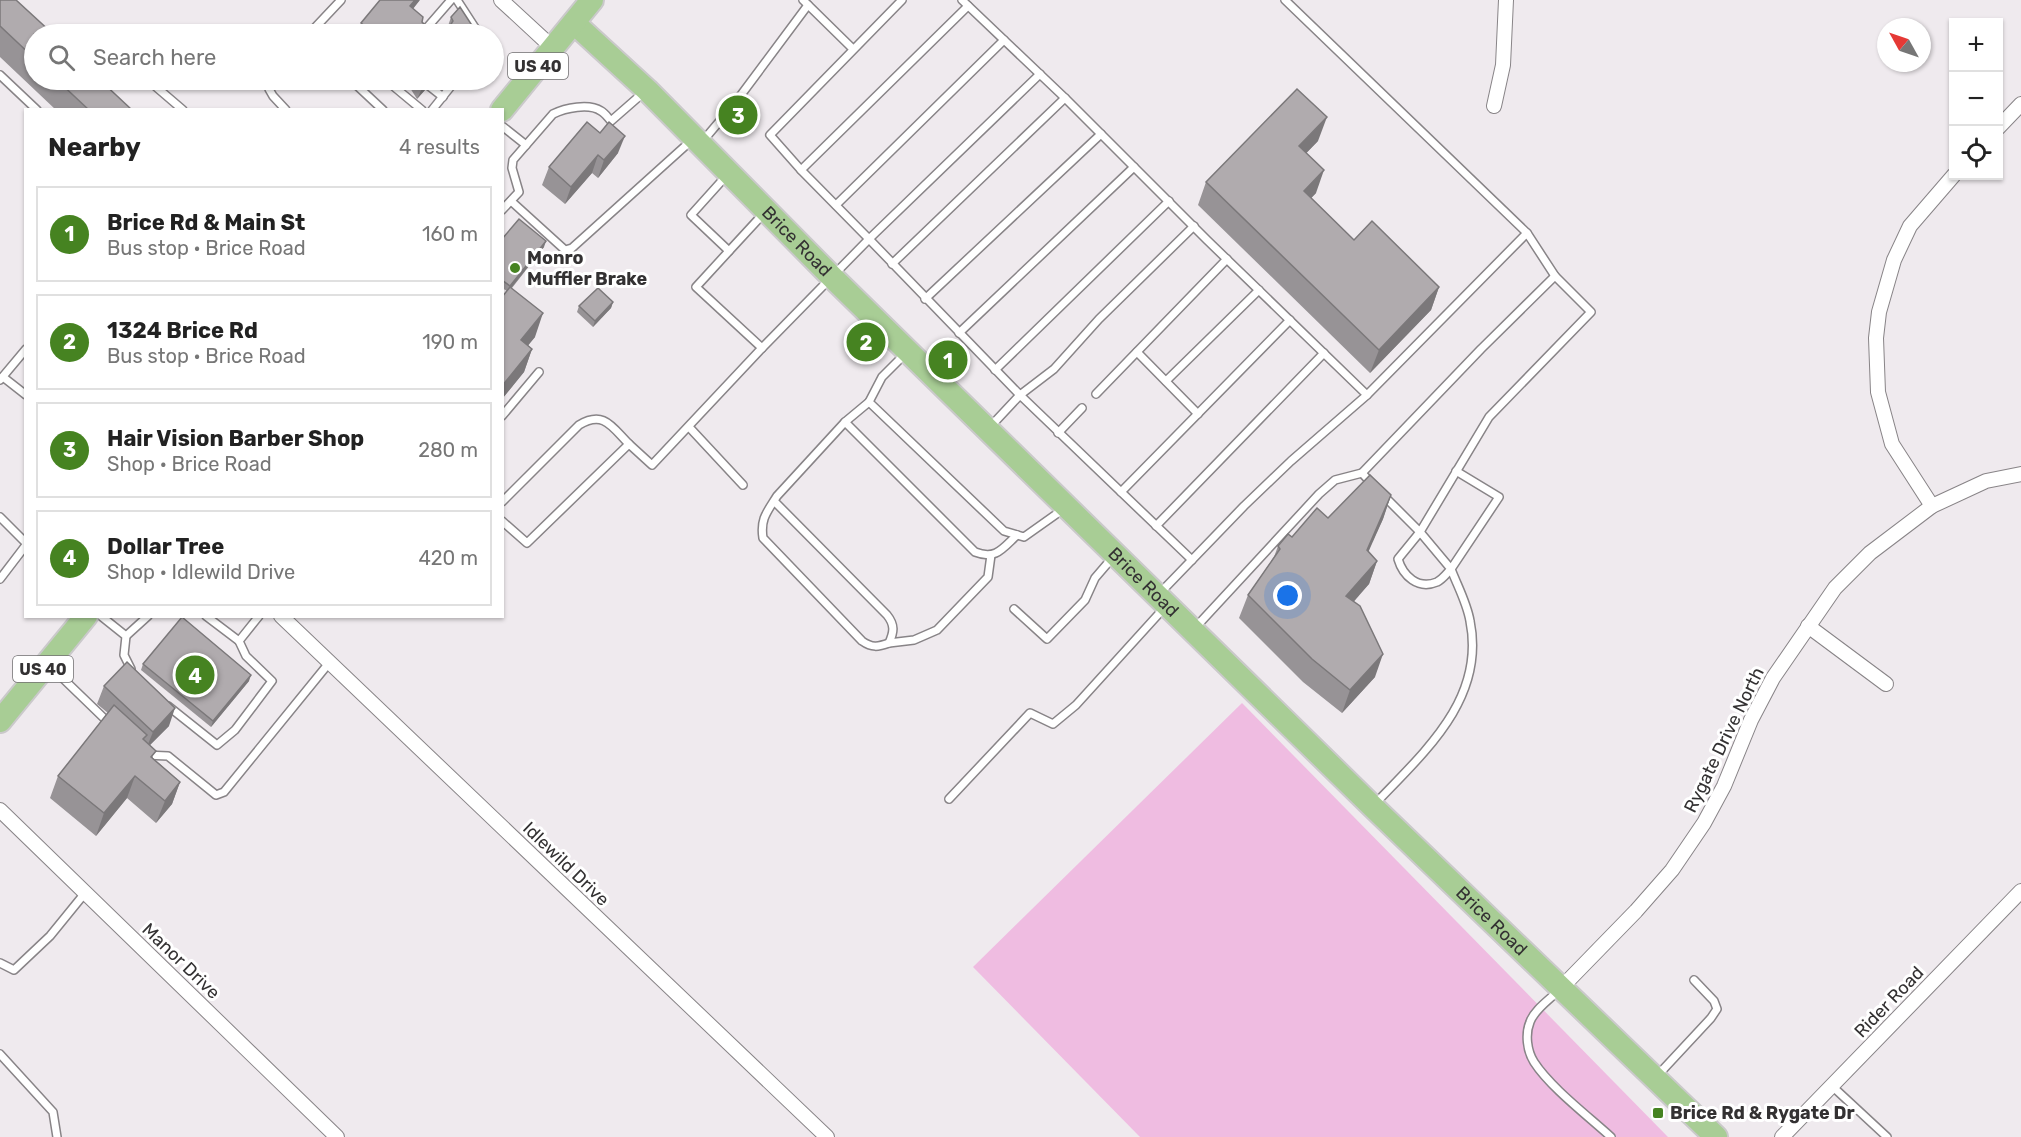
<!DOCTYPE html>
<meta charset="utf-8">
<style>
:root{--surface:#fff;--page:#f2f2f2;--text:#222;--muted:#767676;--line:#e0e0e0;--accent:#468321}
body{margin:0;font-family:Rubik,sans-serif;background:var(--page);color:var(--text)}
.controls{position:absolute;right:18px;top:18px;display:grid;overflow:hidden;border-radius:0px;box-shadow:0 2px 4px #0004}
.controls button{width:54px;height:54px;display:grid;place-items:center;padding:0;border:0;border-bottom:2px solid var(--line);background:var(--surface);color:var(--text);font:30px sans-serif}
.compass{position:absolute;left:1877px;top:18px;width:54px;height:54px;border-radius:50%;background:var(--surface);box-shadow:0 2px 4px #0004;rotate:310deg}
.you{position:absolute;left:1288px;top:596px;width:21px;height:21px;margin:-15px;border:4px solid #fff;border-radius:50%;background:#1a73e8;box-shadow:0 0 0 9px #1a73e833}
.badge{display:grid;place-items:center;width:39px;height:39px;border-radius:50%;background:var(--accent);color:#fff;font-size:20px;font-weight:700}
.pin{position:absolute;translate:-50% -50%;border:3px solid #fff;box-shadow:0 2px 6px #0006}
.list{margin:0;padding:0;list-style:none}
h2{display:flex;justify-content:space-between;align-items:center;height:78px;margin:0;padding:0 24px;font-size:26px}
h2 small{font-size:20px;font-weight:400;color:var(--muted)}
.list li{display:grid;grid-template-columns:39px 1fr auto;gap:18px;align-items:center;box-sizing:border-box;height:96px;margin:0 12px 12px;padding:0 12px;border:2px solid var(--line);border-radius:0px}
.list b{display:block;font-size:22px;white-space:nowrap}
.list p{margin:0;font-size:20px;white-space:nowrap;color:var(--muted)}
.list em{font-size:20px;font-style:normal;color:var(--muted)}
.icon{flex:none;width:33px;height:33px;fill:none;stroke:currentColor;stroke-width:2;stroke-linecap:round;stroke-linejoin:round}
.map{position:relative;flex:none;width:2021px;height:1137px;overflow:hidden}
.search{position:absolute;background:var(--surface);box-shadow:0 2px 4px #0004;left:24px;top:24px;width:480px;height:66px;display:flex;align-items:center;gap:15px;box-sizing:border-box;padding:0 21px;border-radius:33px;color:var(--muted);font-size:22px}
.panel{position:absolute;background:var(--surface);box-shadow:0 2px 4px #0004;left:24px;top:108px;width:480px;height:510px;border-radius:0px}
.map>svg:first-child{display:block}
.grass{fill:#efbce1}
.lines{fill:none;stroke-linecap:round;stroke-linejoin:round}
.service-casing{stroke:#888487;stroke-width:10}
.minor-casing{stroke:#888487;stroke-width:16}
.primary-casing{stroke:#cac9ca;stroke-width:26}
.service{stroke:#fff;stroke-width:7}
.minor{stroke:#fff;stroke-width:14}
.primary{stroke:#a8cd95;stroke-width:22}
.wall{fill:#979396}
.shaded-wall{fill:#7b787a}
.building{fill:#b0abae;stroke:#7b787a;stroke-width:1.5}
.poi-dot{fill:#468321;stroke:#fff;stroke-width:2}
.labels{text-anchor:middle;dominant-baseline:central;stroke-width:6;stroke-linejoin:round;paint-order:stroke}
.shield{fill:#fff;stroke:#706f70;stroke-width:1.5}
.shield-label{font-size:16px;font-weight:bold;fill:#333132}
.street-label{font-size:18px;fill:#333132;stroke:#fff}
.poi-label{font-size:18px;font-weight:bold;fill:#333132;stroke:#fff;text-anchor:start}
</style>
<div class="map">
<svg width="2021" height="1137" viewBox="0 0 2021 1137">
<rect width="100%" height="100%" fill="#efeaee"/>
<path class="grass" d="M1242,703L1668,1137H1140L973,967Z"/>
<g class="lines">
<defs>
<g id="service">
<path d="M457,0L479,34"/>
<path d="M803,0L853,49"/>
<path d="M962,0L1065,98L1207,240L1367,395L1291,461L1244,506L1160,593"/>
<path d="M1285,0L1527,233"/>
<path d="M968,6L801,170L869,239L1040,74"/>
<path d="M424,31L451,0"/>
<path d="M309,34L341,0"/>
<path d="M0,75L37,110"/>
<path d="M148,80L183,110"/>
<path d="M271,80L269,89L273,96L286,110"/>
<path d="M351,80L383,110"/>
<path d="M386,80L422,110"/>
<path d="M429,86L443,97"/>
<path d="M432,110L456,80"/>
<path d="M502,126L526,145"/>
<path d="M702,142L735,103L808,5"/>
<path d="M801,170L770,135L902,0"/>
<path d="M727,175L691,215L729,251L696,287L762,348"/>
<path d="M511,201L565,250L572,248L693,139"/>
<path d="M836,205L1004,40"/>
<path d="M502,210L519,192L512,168L513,160L553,114C565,108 589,103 601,111C605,113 608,118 611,121L643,93"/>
<path d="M729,251L764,213"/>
<path d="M892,264L1065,98"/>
<path d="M925,299L1101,134"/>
<path d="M959,333L1134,167"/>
<path d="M1137,352L1198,414"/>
<path d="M905,354L882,377L869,402L1004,531L1024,537L1065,508"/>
<path d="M995,370L1169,201"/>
<path d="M3,377L26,395"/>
<path d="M0,380L26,349"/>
<path d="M1166,381L1259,290"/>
<path d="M1096,394L1227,259"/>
<path d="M1367,395L1527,233L1555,276L1591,312L1489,417L1420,532L1383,495"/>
<path d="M502,416L539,372"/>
<path d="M845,422L975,552C996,560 1002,549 1017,535"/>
<path d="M689,427L743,485"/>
<path d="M990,427L1020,395L1192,560"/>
<path d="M1058,433L1082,408"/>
<path d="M1362,473L1373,485"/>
<path d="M1121,492L1290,320"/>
<path d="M774,501L887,615C895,625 894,632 889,643C878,647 872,648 862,641L763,538C760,519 767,512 777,496L845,422L869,402"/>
<path d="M502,502L579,425C604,410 612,427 629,444"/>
<path d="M0,517L26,543"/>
<path d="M502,521L527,543L629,444L652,465L762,348L869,239L1020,395L1054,369L1099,319L1194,226"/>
<path d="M1156,526L1324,353"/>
<path d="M1420,532L1451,569C1447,573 1443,579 1437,582C1418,590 1403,576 1398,559Z"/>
<path d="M0,579L26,545"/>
<path d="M1014,609L1047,639L1085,600L1095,578L1113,557"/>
<path d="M101,616L126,636L124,655L131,669"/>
<path d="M206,616L239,641"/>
<path d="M1195,628L1319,494L1335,480L1362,473L1481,349L1555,276"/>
<path d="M126,636L148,616"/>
<path d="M889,643L914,640L937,630L988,577L991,555"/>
<path d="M49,665L110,724"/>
<path d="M168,706L217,745L235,730L272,681L246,656L239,641L259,616"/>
<path d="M145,755L168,756L216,795L224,792L329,663"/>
<path d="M949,799L1030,713L1053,724L1076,705L1165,607"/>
<path d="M1374,805C1423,753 1486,700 1470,621C1467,603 1457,585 1451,569L1499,497L1456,471"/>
<path d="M0,963L14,970L50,936L85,893"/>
<path d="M1558,991C1549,1000 1534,1010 1530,1022C1525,1034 1527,1051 1534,1062C1550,1087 1588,1116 1611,1137"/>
<path d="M0,1054L53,1112L57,1137"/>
<path d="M1657,1076L1711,1018L1717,1009L1714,1001L1694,980"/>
<path d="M1832,1086L1887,1137"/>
</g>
<g id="minor">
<path d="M501,0L553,48"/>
<path d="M1494,106L1503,65L1506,0"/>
<path d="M1998,128L2021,104"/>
<path d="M1932,506L1892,444L1878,392L1876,338L1879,312L1894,260L1910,226L1954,175"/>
<path d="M281,616L827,1137"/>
<path d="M1808,626L1886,684"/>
<path d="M0,810L337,1137"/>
<path d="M1562,987L1636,911L1672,870L1704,823L1724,786L1751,720L1773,678L1835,588L1870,553L1932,506L1986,481L2021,474"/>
<path d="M1782,1137L2021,891"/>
</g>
<g id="primary">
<path id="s1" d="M574,23L647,90L832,277L1372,806L1716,1137"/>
<path d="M502,110L592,0"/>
<path d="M0,721L86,616"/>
</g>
</defs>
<use href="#service" class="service-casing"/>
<use href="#minor" class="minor-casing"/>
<use href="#primary" class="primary-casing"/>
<use href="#service" class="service"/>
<use href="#minor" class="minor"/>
<use href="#primary" class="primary"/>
</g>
<g class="wall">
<path d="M0,0L34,34V80H100L132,110H56L0,57Z"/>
<path d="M419,1L413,9L425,25L439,31L448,26L451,17L471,34H359L357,33L361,23Z"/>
<path d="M405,80H434L432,82H428L425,90L417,99Z"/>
<path d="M587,122L618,153L598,178L592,173L565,204L542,185L549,167Z"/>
<path d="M1318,141L1306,153L1316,193L1311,198L1354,240L1439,287L1431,310L1370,373L1198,205L1206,182Z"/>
<path d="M502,239L544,247L512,288L535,337L528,345L532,349L524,372L502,399V297L507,291L502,288Z"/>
<path d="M613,302L611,308L593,327L577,312L579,306Z"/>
<path d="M1391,495L1383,519L1368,551L1377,561L1369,584L1353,601L1375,677L1342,713L1303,682L1239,618L1248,595L1274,557L1278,546L1292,537Z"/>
<path d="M143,664L249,681L211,727L141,670Z"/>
<path d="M104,686L169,726L150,745L153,758L180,782L172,804L156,823L127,798L96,836L50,798L58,776L108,713L97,704Z"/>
</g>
<g class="shaded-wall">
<path d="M415,0H420L406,17L410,6Z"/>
<path d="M426,80H434L432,82H428L425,90L417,99Z"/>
<path d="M1327,117L1318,141L1291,169L1299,146Z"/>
<path d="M625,136L618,153L598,178L604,160Z"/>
<path d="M598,155L592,173L565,204L571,187Z"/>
<path d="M1324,170L1316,193L1296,214L1304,191Z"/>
<path d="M546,241L544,247L508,292L510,286Z"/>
<path d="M1439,287L1431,310L1370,373L1379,350Z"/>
<path d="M613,302L611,308L593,327L595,321Z"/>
<path d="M543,313L535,337L513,364L521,340Z"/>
<path d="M532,349L524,372L502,399V386Z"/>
<path d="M1391,495L1383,519L1359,573L1367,550Z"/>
<path d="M1377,561L1369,584L1338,620L1346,596Z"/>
<path d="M1383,654L1375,677L1342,713L1350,690Z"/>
<path d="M251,675L249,681L211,727L213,721Z"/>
<path d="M175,708L169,726L146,749L153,732Z"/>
<path d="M135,776L127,798L96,836L104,813Z"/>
<path d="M180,782L172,804L156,823L165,801Z"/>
</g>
<g class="building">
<path d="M0,0H16L53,34H34V58L0,26Z"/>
<path d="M380,0H415L410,6L423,17L422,22L425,25H432L439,31L444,25L450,26L453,21L451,17L460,7L473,27L467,34H400L392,28L386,34H375L361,23Z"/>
<path d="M57,80H100L132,110H89Z"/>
<path d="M415,80H429L421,89Z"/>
<path d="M1297,89L1327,117L1299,146L1324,170L1304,191L1354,240L1372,221L1439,287L1379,350L1206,182Z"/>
<path d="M587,122L600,133L609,122L625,136L604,160L598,155L571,187L549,167Z"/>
<path d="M519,219L546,241L510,286L502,280V239Z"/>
<path d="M510,287L543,313L521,340L532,349L502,386V297Z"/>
<path d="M598,288L613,302L595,321L579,306Z"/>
<path d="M1370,475L1391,495L1367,550L1377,561L1346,596L1360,606L1383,654L1350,690L1312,659L1248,595L1280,549L1278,546L1288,534L1292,537L1317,508L1328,518Z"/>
<path d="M182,617L251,675L213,721L143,664Z"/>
<path d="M127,662L175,708L153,732L104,686Z"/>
<path d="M114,705L147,735L143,739L156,751L151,757L180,782L165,801L135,776L104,813L58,776Z"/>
</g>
<g class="poi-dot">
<circle cx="515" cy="268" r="6"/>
<rect x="1652" y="1107" width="12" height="12" rx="3"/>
</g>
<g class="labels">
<g class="shield">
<rect x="508" y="53" width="60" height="26" rx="4.5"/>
<rect x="13" y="656" width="60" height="26" rx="4.5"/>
</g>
<g class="shield-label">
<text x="538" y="66">US 40</text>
<text x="43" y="669">US 40</text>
</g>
<g class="street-label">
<text stroke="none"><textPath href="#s1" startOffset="312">Brice Road</textPath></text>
<text stroke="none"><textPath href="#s1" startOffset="798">Brice Road</textPath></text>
<text transform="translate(1724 740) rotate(-64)">Rygate Drive North</text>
<text transform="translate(566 864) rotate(44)">Idlewild Drive</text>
<text stroke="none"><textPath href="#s1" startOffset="1284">Brice Road</textPath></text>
<text transform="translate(181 961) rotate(44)">Manor Drive</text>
<text transform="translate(1889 1002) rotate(-46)">Rider Road</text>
</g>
<g class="poi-label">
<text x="527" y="258">Monro<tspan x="527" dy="21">Muffler Brake</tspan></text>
<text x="1670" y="1113">Brice Rd &amp; Rygate Dr</text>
</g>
</g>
</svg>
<div class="controls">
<button>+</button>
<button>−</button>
<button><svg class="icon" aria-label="locate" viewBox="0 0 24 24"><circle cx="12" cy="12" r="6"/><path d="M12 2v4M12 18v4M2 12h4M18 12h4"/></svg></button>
</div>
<svg class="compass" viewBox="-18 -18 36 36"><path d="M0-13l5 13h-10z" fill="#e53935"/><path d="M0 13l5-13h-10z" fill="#767676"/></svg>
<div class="you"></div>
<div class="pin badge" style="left:948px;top:360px">1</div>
<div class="pin badge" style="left:866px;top:342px">2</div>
<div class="pin badge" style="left:738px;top:115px">3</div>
<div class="pin badge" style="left:195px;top:675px">4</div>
<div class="search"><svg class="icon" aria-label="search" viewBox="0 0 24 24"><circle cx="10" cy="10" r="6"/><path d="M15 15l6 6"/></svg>Search here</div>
<section class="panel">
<h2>Nearby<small>4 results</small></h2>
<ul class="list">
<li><span class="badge">1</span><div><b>Brice Rd &amp; Main St</b><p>Bus stop · Brice Road</p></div><em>160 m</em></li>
<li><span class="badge">2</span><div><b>1324 Brice Rd</b><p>Bus stop · Brice Road</p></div><em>190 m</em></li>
<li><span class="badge">3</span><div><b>Hair Vision Barber Shop</b><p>Shop · Brice Road</p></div><em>280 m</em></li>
<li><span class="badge">4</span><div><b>Dollar Tree</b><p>Shop · Idlewild Drive</p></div><em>420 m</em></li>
</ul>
</section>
</div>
